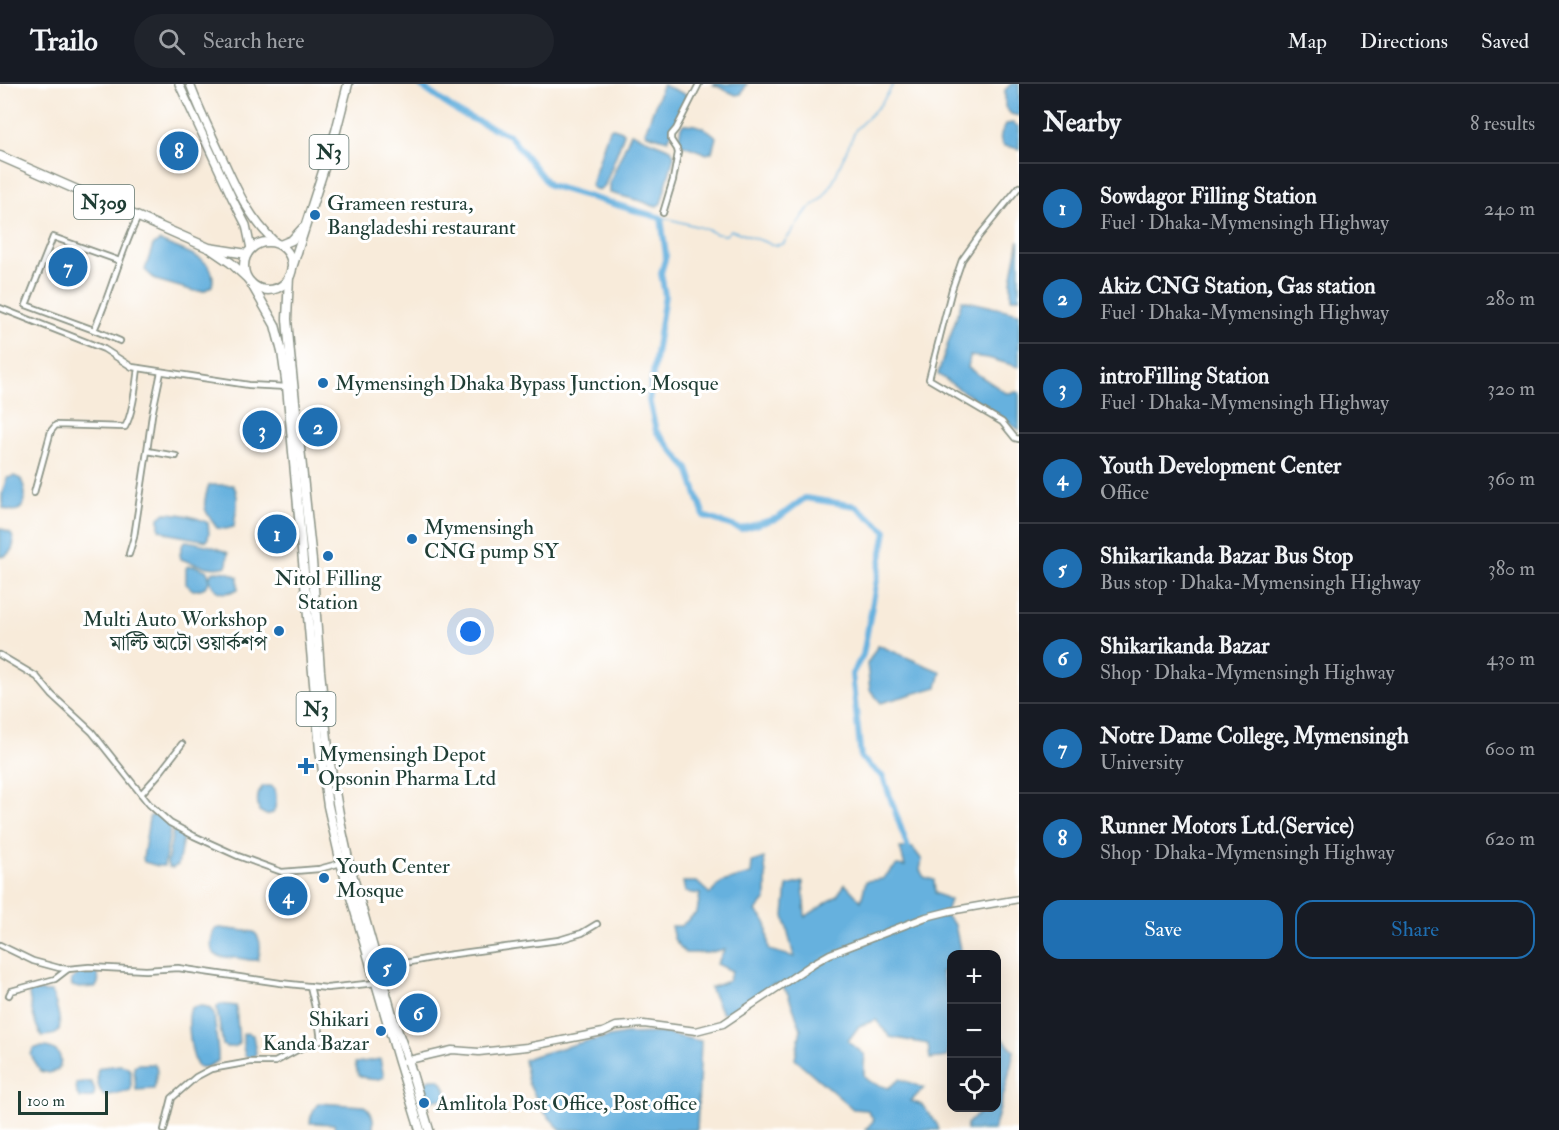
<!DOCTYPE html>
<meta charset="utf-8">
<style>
:root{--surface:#171b24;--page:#20242c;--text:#f1f3f6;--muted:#9ea1a6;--line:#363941;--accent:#1f6fb2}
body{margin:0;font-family:"IM FELL Double Pica","Noto Serif Bengali",serif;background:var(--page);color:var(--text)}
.controls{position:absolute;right:18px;bottom:18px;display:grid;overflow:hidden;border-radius:12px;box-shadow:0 6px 24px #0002}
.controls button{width:54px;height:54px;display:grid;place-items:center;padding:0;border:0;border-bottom:2px solid var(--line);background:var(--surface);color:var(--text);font:30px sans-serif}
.scale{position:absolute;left:18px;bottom:15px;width:90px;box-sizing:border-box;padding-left:6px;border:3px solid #1f3d34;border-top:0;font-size:16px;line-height:21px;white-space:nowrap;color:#1f3d34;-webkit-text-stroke:4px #fff;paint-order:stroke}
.you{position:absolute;left:471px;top:548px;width:21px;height:21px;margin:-15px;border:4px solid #fff;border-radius:50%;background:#1a73e8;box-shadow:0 0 0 9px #1a73e833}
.badge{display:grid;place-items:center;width:39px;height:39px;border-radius:50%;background:var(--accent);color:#fff;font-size:20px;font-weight:700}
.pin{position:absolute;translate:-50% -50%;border:3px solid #fff;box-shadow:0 2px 6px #0006}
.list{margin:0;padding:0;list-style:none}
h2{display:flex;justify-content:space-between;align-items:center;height:78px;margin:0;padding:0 24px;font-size:26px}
h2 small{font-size:20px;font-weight:400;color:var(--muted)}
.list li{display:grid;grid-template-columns:39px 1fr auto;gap:18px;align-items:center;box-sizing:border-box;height:90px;padding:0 24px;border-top:2px solid var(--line)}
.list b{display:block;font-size:22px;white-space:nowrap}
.list p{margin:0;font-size:20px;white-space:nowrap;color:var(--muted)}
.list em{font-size:20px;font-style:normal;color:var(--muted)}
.actions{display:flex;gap:12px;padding:18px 24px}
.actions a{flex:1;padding:14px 0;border:2px solid var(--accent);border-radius:18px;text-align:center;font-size:21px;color:var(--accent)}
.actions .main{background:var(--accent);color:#fff}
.icon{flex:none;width:33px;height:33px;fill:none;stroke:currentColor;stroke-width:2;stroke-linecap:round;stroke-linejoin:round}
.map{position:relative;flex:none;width:1019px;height:1046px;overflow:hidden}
header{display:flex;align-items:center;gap:36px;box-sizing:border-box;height:84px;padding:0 30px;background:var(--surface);border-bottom:2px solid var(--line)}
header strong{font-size:28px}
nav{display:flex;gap:33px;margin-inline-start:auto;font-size:21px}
.search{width:420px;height:54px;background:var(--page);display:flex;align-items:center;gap:15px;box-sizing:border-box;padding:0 21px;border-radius:33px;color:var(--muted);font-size:22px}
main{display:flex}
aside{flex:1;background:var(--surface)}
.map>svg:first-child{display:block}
.water{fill:#66b1de;stroke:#427789;stroke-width:1.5}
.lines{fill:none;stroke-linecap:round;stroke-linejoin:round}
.stream{stroke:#66b1de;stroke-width:1.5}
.canal{stroke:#66b1de;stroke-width:6}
.minor-casing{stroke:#8c9487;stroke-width:8}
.tertiary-casing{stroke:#8c9487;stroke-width:9}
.secondary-casing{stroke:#8c9487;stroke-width:10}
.trunk-casing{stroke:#8c9487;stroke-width:11}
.minor{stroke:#fff;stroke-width:4.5}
.tertiary{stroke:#fff;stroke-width:6}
.secondary{stroke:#fff;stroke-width:7}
.trunk{stroke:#fff;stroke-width:8}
.poi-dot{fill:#1f6fb2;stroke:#fff;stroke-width:2}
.labels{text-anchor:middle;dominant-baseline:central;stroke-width:6;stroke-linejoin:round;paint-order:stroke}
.shield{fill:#fff;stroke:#627771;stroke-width:1.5}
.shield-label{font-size:20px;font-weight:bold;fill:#1f3d34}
.poi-label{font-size:21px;fill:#1f3d34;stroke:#fff;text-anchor:start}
</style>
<header>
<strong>Trailo</strong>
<div class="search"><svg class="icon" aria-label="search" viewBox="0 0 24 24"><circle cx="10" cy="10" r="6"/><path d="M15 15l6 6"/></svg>Search here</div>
<nav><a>Map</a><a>Directions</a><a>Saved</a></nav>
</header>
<main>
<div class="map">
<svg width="1019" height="1046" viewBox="0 0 1019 1046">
<rect width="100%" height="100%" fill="#fff"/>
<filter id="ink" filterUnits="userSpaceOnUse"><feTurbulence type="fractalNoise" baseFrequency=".0167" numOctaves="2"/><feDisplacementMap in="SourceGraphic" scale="12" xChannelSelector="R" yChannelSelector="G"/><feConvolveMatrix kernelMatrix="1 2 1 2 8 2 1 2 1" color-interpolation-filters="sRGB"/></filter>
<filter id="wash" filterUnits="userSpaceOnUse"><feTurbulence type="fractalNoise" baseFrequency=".008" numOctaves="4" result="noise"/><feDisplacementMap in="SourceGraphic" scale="24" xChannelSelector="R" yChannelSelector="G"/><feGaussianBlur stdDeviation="1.35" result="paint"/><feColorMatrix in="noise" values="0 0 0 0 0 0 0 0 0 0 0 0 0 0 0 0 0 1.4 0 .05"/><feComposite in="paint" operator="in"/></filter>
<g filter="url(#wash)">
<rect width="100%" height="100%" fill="#f8ebda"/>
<g class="water">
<path d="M712,0H747L741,10L736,11Z"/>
<path d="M1011,0H1019V32L1011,30L1005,23V6Z"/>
<path d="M663,1L687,11L686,18L668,56L647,50L645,48L662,2Z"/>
<path d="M1013,39L1019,43V65L1011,63L1004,62C997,54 1002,48 1006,40Z"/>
<path d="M684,40C695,39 709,45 716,53L712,68L707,70L678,59L681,43Z"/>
<path d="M613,44L622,47L624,50L605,101L601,105C597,106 592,105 591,101L608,48L610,45Z"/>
<path d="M631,49L671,65L674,71L673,76L661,119L657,122H652L644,118L610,109V98Z"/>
<path d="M1019,156V214H1011V197Z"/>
<path d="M160,157C178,166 220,173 212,202L204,207H194L156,196L145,186L153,161Z"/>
<path d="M962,216L1019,229V283L988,274L970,272L968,284L1006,309L1019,308V346C994,325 964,310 938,290Z"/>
<path d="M14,392L21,395C29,411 26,435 3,424C0,413 3,406 7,394Z"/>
<path d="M209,401H233C241,412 235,430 234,443L226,445L217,444C204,426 201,424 209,401Z"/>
<path d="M165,429C178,429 197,433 208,439L209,450L207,457L170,450L159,445V434Z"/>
<path d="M0,444L11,449C17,460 12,471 0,473Z"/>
<path d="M186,457C200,459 215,462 228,469L227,482C212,487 196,480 181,475L180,470L183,459Z"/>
<path d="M188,482H195L206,486C214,498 206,506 193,506L186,500V484Z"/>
<path d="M216,487L227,488L238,493V505C224,512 213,510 209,493L212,488Z"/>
<path d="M878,561L941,588L937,603L881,619L870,606L867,580Z"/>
<path d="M263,702H271L275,705C277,714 277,721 273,729L266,731L259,727C257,718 256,710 263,702Z"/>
<path d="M157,731L169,739L170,746L164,782H158L144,778L143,774L149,735L150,732Z"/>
<path d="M176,746L184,749L178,781L173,784L169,783L167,780L173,747Z"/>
<path d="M900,764H913L922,776L920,786L924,793L934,796L935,809L950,816L945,831L955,841L961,870H951V901L946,886L941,888L951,921V956L949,961L947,973L930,975L928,960L890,953L876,936L859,942L848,957L865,971C862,999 862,995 888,1004L900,995L924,1004L911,1017L922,1021L937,1040L939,1046H865L874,1036L867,1026L853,1025L795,975L801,945L788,910L782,902L774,900L769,902L733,929H722L710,904L728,897L732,887L717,880L725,865L707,869H685L674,855L671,842H681L697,828L700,810L685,808L683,798H697L710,810L722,798L751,790L752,778L764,774L766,791V815L756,827L766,838L769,866L794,873L784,832L787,802L803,798L805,833L837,812L845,800L861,817L866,797L882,795L897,781L905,782Z"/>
<path d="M220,844L254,848C262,855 261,866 258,876C250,877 245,875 238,874C232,873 223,874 218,872C208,868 211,852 215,845Z"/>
<path d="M80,888L96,889C100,895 99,898 96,903L79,904L72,902L71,896Z"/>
<path d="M31,907L51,908C55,915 64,943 57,949C53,952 47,951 42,952C34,941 31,923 29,910Z"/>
<path d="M220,920L236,922L239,958L238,961L234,963H226L223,961L217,926V923Z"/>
<path d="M197,922C205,922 210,922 214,930L218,969V977L207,983H198C191,973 186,935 191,924Z"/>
<path d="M247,949L253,951L256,969L254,972L249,973L245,971L243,963V950Z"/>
<path d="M663,949L701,957L697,1046H561L544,1028L528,999L524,976L530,973L583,958L625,950Z"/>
<path d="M997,949L1014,967L1007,999L994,1046H966L967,1040L978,1030L980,1024H996Z"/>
<path d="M39,963C54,962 66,970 58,986L48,989L40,987L31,971L33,965Z"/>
<path d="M380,975L384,993C375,998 367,995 358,991L355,979Z"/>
<path d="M138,980H153L156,982L157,988L154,1005L136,1006L134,985V982Z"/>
<path d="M120,981L128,983L131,988V1005L129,1007L104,1012C98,1006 96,993 98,985L103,983Z"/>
<path d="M430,995H439C444,1000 448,1008 444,1015L426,1017C421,1010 422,999 430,995Z"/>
<path d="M84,998H91C95,1004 96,1007 93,1013L80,1014L77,1010L76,999Z"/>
<path d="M319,1019L364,1022C372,1027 374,1036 373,1045L335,1046L334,1040L310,1039C310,1033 314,1023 319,1019Z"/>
</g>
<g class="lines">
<path class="stream" d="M661,134L662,133L703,144L717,150L726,151L731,146L771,160L777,161L783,160L808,125L821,116L831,102L856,45L880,21L889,8L893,0"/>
<path class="canal" d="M418,0L459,29L509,51L549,101L661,134L666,172L661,189L665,211L649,316L656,347L688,385L704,432L741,445L778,434L805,414L856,422L886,447L863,571L852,590L861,674L883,693L908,764"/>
</g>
</g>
<g filter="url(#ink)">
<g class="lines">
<defs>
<g id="minor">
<path d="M1019,103L979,152L962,176L952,205L929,295L1002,338L1015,354L1019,355"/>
<path d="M663,129L673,96L678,69L677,65L671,56V51L676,45L699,0"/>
<path d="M0,224L104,265L132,283L249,301L287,303"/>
<path d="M94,246L26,221L53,153L120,177"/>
<path d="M120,257L94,246C111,209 120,169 138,133"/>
<path d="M161,288L152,331L147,367L176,372"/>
<path d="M34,409L51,347L56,341L125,343C133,330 136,300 138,284"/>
<path d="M129,470L134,453L147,367"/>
<path d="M0,571L37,593L52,611L92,648L149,720L170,739L194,752L238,772L282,788L319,785L341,779"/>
<path d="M141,710L158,691L182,660"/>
<path d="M0,861L33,877L59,884L68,885L89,883L146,886L178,884L280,899L327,904L376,899"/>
<path d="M379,884L447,871L559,856L582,849L597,840"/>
<path d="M9,911L11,907L55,895L68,885"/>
<path d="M164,1046L172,1014L196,993L211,985L250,978H275L299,965L321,957L319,941L310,902"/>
</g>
<path id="tertiary" d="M405,977L452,966L479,968L527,963L603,948L616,942L644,940L696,947L723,940L814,879L830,870L926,833L950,827L1019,815"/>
<g id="secondary">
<path d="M179,0L232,114L246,141L251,165"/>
<path d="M190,0C199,25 211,49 222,73C237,106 249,134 276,159"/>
</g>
<g id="trunk">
<path d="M0,72L209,164L247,170"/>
<circle cx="268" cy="182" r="24"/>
<path d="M280,161L292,156L303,144"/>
<path d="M212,166L231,179L246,193"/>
<path d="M291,187L336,47L348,0"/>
<path d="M289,192L287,235L290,270L312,477L320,587L329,674L342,747L349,779L393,934L408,976L429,1046"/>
<path d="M251,199L275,241L282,268L287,303L298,422L320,666L328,722L341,779L399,978L420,1046"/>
</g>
</defs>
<use href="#minor" class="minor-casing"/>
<use href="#tertiary" class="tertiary-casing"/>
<use href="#secondary" class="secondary-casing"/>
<use href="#trunk" class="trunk-casing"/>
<use href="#minor" class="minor"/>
<use href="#tertiary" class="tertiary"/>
<use href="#secondary" class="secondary"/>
<use href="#trunk" class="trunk"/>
</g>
</g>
<g class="poi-dot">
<circle cx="315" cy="131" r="6"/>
<circle cx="323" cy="299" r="6"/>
<circle cx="412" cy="455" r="6"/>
<circle cx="328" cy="472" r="6"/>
<circle cx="279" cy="547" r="6"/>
<path d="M303 673h6v6h6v6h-6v6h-6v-6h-6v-6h6z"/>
<circle cx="324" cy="794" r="6"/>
<circle cx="381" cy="947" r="6"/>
<circle cx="424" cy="1019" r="6"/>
</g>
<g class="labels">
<g class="shield">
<rect x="309.5" y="51" width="39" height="34" rx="4.5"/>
<rect x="74" y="101" width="60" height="34" rx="4.5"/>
<rect x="296.5" y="608" width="39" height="34" rx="4.5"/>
</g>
<g class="shield-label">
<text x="329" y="68">N3</text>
<text x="104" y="118">N309</text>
<text x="316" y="625">N3</text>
</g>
<g class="poi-label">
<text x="327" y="119">Grameen restura,<tspan x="327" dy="24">Bangladeshi restaurant</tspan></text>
<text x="335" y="299">Mymensingh Dhaka Bypass Junction, Mosque</text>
<text x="424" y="443">Mymensingh<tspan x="424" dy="24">CNG pump SY</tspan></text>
<text x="328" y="494" text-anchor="middle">Nitol Filling<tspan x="328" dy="24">Station</tspan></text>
<text x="267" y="535" text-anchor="end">Multi Auto Workshop<tspan x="267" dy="24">মাল্টি অটো ওয়ার্কশপ</tspan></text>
<text x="318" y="670">Mymensingh Depot<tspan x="318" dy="24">Opsonin Pharma Ltd</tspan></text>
<text x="336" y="782">Youth Center<tspan x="336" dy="24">Mosque</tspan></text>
<text x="369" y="935" text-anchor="end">Shikari<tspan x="369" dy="24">Kanda Bazar</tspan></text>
<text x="436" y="1019">Amlitola Post Office, Post office</text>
</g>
</g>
</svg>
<div class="controls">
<button>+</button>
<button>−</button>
<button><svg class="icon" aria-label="locate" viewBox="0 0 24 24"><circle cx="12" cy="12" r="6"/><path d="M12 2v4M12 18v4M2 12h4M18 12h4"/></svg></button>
</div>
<div class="scale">100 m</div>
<div class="you"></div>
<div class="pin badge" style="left:277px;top:450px">1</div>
<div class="pin badge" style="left:318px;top:343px">2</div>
<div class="pin badge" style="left:262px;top:346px">3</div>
<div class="pin badge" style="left:288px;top:812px">4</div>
<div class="pin badge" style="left:387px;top:883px">5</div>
<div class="pin badge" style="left:418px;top:929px">6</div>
<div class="pin badge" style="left:68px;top:183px">7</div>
<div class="pin badge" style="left:179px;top:67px">8</div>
</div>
<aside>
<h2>Nearby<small>8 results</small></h2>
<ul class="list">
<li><span class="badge">1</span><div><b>Sowdagor Filling Station</b><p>Fuel · Dhaka-Mymensingh Highway</p></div><em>240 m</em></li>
<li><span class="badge">2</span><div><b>Akiz CNG Station, Gas station</b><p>Fuel · Dhaka-Mymensingh Highway</p></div><em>280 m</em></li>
<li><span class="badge">3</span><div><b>introFilling Station</b><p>Fuel · Dhaka-Mymensingh Highway</p></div><em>320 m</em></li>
<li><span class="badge">4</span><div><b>Youth Development Center</b><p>Office</p></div><em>360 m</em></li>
<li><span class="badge">5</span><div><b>Shikarikanda Bazar Bus Stop</b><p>Bus stop · Dhaka-Mymensingh Highway</p></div><em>380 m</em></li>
<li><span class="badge">6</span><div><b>Shikarikanda Bazar</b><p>Shop · Dhaka-Mymensingh Highway</p></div><em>430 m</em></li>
<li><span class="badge">7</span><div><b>Notre Dame College, Mymensingh</b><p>University</p></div><em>600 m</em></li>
<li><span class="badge">8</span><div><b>Runner Motors Ltd.(Service)</b><p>Shop · Dhaka-Mymensingh Highway</p></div><em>620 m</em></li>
</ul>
<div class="actions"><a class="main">Save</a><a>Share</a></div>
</aside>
</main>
